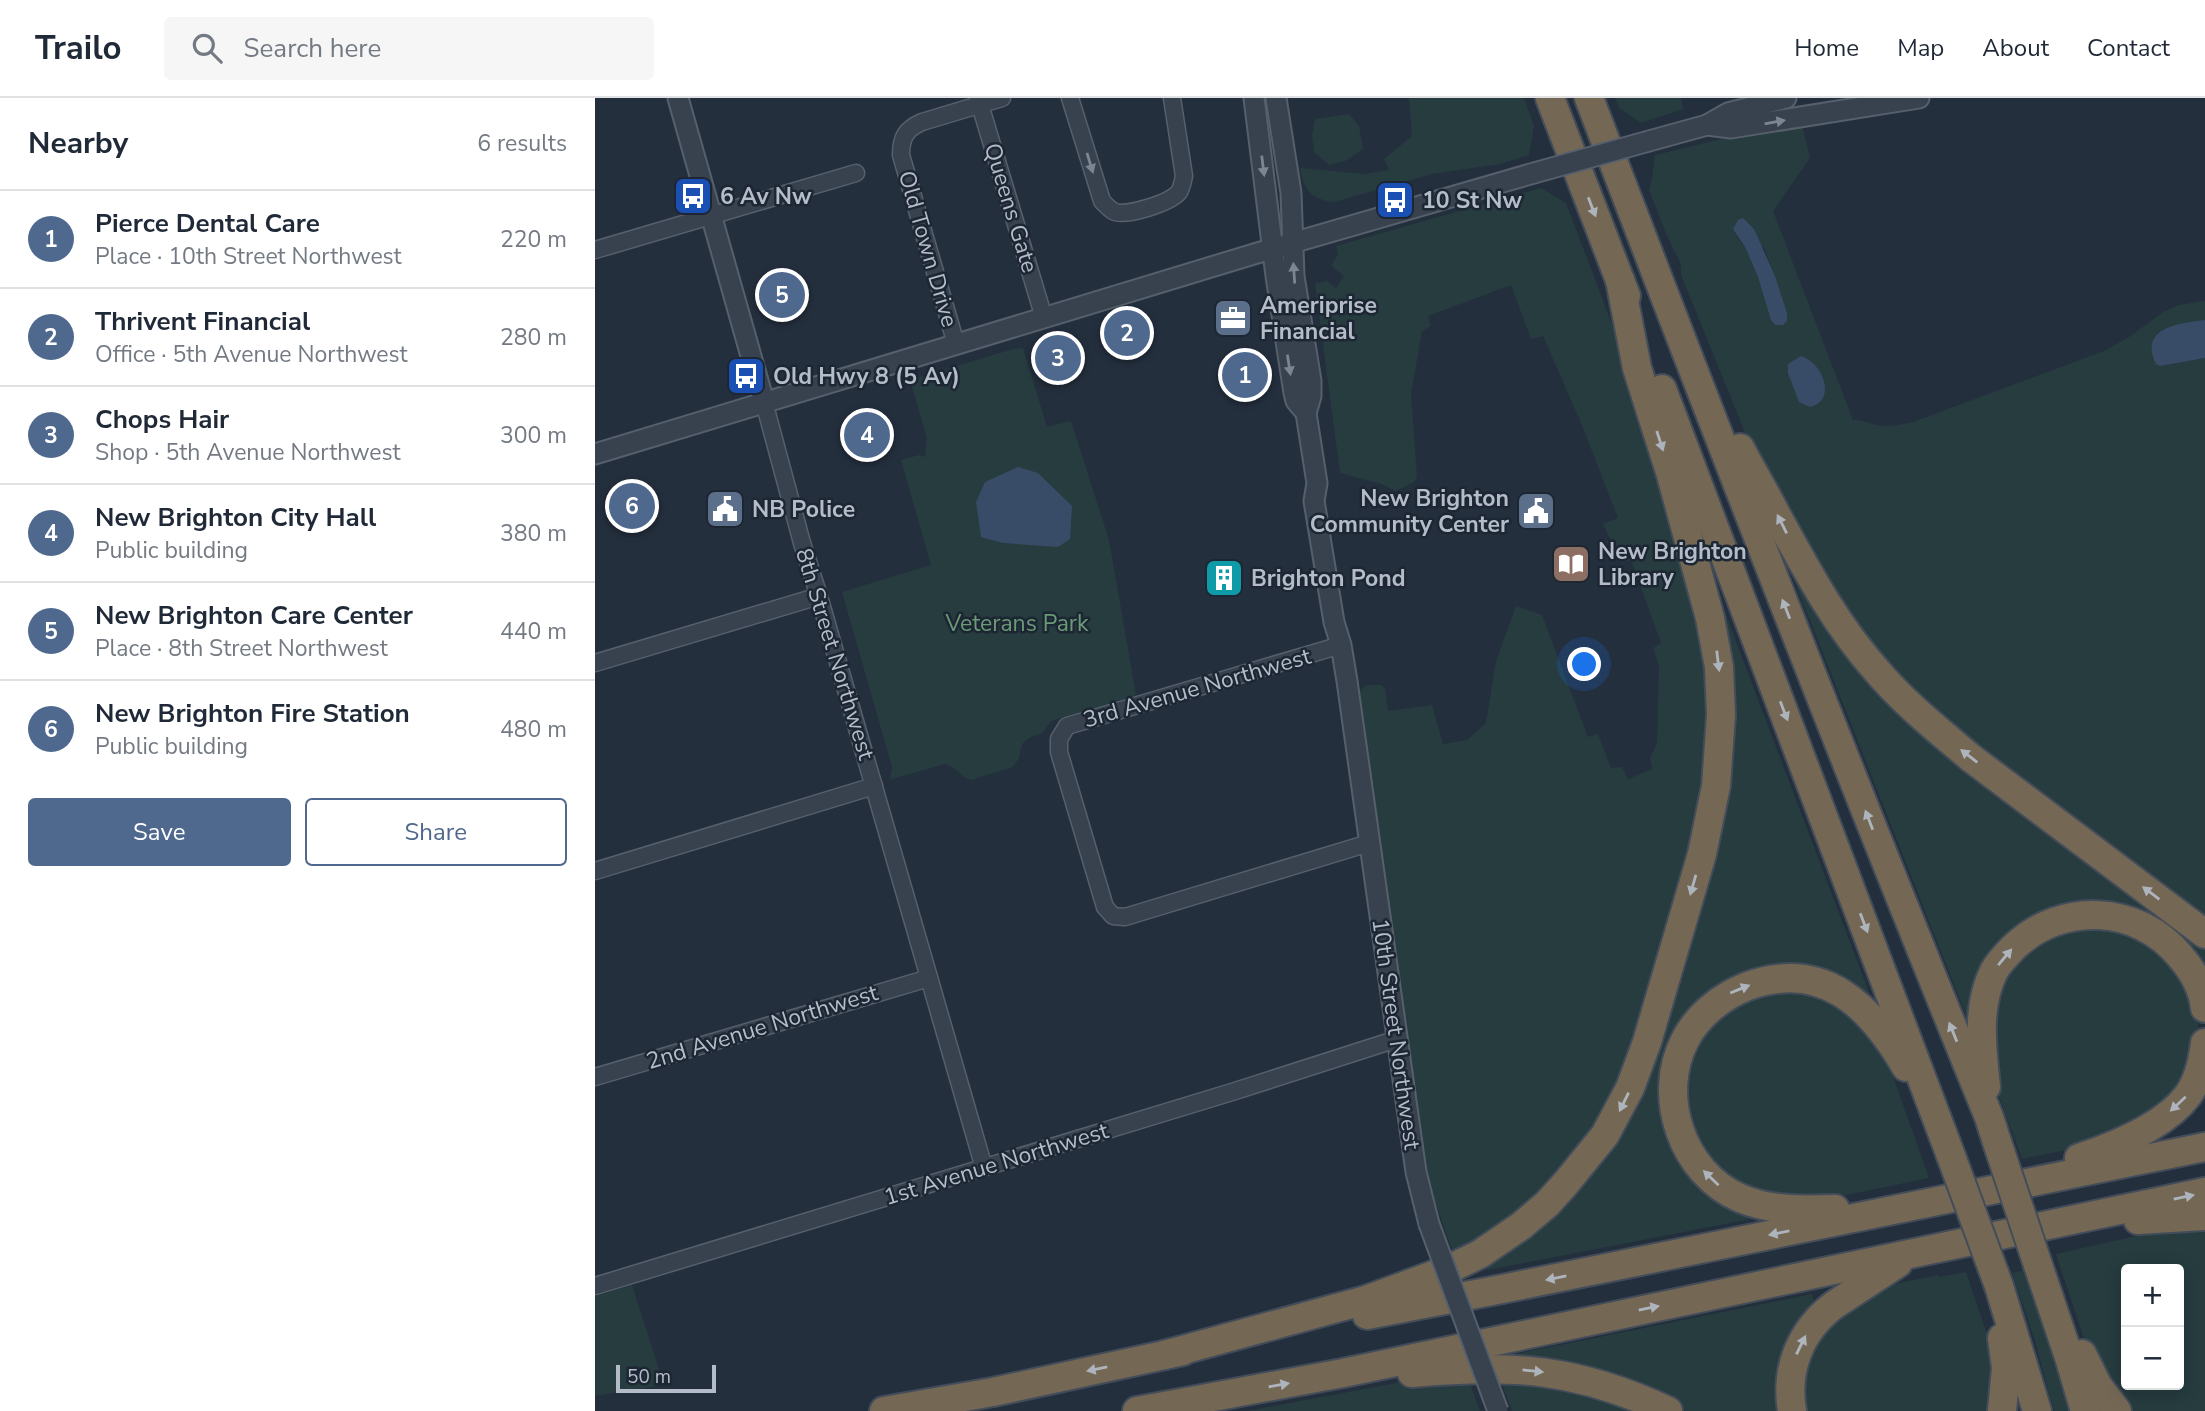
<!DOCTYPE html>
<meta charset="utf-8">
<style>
:root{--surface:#fff;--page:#f6f6f7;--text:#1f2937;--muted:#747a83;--line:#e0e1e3;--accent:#4f688e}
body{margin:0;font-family:"Nunito Sans",sans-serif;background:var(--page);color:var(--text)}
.controls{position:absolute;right:21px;bottom:21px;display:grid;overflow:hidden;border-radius:7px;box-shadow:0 4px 18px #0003}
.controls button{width:63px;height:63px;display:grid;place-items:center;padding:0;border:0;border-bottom:2px solid var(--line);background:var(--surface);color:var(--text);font:35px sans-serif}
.scale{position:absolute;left:21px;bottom:18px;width:100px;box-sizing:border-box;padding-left:7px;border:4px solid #b4bcc9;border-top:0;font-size:19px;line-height:24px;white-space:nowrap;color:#b4bcc9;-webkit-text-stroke:5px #1d2633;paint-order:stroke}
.you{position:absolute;left:990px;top:567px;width:24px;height:24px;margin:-18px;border:5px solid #fff;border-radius:50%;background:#1a73e8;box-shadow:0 0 0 10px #1a73e833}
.badge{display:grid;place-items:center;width:46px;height:46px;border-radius:50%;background:var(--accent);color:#fff;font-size:23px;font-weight:700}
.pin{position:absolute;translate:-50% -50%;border:4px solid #fff;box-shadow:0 2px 7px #0006}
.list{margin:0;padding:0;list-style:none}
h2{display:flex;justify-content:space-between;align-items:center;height:91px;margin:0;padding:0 28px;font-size:30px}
h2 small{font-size:23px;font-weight:400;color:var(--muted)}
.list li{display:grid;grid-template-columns:46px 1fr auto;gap:21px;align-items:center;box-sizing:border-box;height:98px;padding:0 28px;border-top:2px solid var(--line)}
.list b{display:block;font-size:26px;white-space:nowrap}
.list p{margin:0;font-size:23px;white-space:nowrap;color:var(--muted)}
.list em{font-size:23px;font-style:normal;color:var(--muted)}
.actions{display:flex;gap:14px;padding:21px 28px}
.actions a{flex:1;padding:16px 0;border:2px solid var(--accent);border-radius:7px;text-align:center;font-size:24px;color:var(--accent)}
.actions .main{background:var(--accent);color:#fff}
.icon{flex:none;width:38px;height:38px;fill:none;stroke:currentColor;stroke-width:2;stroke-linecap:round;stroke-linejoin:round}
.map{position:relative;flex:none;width:1610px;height:1313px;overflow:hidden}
header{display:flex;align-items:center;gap:42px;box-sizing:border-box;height:98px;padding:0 35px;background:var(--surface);border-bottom:2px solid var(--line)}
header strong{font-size:33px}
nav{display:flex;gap:38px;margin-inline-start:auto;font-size:24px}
.search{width:490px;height:63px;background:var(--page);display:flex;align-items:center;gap:18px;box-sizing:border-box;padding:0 24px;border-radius:7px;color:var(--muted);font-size:26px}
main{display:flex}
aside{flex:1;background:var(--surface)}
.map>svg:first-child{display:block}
.green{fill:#263c3f;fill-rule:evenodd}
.water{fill:#394c67}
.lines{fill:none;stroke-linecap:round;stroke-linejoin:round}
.minor-casing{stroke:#565f6c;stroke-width:19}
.tertiary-casing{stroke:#565f6c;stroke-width:23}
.motorway-casing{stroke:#434c59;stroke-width:32}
.minor{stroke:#38414e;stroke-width:16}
.tertiary{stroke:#38414e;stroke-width:19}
.motorway{stroke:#746855;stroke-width:28}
.tertiary-bridge-casing{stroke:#565f6c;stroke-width:23;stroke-linecap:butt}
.motorway-bridge-casing{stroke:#434c59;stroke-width:32;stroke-linecap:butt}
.tertiary-bridge{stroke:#38414e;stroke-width:19}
.motorway-bridge{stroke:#746855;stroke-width:28}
.oneway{fill:#7c8592}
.oneway2{fill:#aeb4bd}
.labels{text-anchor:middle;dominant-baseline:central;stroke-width:5;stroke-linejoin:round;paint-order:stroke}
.poi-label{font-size:23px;font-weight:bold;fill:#b4bcc9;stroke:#1d2633;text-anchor:start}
.street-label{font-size:23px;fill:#b4bcc9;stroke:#1d2633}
.park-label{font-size:23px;fill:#6b9a76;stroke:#1d2633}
</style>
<header>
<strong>Trailo</strong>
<div class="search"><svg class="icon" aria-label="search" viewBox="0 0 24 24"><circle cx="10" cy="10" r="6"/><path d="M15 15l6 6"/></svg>Search here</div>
<nav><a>Home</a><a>Map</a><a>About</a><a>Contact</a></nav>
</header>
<main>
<aside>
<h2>Nearby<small>6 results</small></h2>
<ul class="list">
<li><span class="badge">1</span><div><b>Pierce Dental Care</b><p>Place · 10th Street Northwest</p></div><em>220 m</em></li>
<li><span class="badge">2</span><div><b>Thrivent Financial</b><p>Office · 5th Avenue Northwest</p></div><em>280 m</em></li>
<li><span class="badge">3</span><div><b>Chops Hair</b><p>Shop · 5th Avenue Northwest</p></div><em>300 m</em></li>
<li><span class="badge">4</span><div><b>New Brighton City Hall</b><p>Public building</p></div><em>380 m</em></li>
<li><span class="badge">5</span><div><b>New Brighton Care Center</b><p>Place · 8th Street Northwest</p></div><em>440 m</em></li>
<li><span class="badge">6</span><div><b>New Brighton Fire Station</b><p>Public building</p></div><em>480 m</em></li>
</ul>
<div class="actions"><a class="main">Save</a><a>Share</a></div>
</aside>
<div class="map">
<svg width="1610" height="1313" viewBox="0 0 1610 1313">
<rect width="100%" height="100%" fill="#242f3e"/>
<g class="green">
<path d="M814,0H929L939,28L934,57L905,66L837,76L739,104C717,102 708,91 705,70L770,76L794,72L789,61L817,38Z"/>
<path d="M1020,0H1086L1088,11L1046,25L1024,10Z"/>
<path d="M754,16L764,28L768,51L750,63L734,67L719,54L717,38L720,21Z"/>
<path d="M1207,27L1215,60L1178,113L1258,322C1267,322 1273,325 1282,327C1293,330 1307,326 1318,324L1509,253L1534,239L1570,213L1584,207L1610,203V222L1596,224L1565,268L1610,260V828L1353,635L1274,555L1153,342L1086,177V166L1072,138L1054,92C1058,82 1058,68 1060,57L1152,35ZM1141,138L1169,149L1187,199L1163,179L1150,149Z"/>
<path d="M946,90L971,105L1031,263L1092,470L1112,565L1115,681L1039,949C1011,1017 971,1082 910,1126C894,1137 876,1147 859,1158L833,1083L764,594L771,587H786L790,590L793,613L837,607L848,646L872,642L891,625L901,563L921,508L947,517L993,639L1003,636L1016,670L1027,669L1033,681L1057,671L1055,660L1062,645L1064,567L1058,550L1066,545L1036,462L1027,465L1008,426L1023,420L986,325L948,238L936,241L916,187L833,218L836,228L827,233L816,296L822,378L819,384L801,393L787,386L745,375L720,185L732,183L741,190L749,178L736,168L743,156L741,148Z"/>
<path d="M428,250L452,329L476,323L514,442L541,597L456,623L447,635L434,640L427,646L424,660L418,669L376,682C366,679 361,669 350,666L297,681L295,680L297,669L247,494L336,467L306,362L324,357L330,359L332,340L315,282L418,251Z"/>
<path d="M1112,467L1280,910L1258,894H1126L1073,1012L1160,1112L1161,1120L893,1172L890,1157L992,1068L1122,715Z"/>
<path d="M1193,467L1276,574L1610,842V890L1576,839L1458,817L1379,917H1371Z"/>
<path d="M1501,824L1570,851L1601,909L1604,935L1581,998L1514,1043L1427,1061L1400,987L1396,904L1429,849Z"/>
<path d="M1186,888L1250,905L1289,953L1334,1080L1217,1104L1164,1097L1125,1078L1088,1018L1092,960L1119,918Z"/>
<path d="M1599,1125H1610V1313H1531L1493,1253L1461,1156ZM1531,1171H1584V1287H1531Z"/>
<path d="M1430,1172L1475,1313H1459L1439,1240L1417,1175Z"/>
<path d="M1371,1174L1398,1254L1400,1313H1207L1205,1302L1218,1239L1280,1190L1343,1177L1344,1179Z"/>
<path d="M37,1187L69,1287L0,1298V1198Z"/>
<path d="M1217,1196L1221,1211L1192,1313H1091L1081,1307L917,1264L916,1257Z"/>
<path d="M871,1274L885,1313H652L828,1280Z"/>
<path d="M903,1275L1067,1313H917Z"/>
</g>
<g class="water">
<path d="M1148,120L1159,131L1180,178L1192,215V223L1188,227H1180L1176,222L1163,179L1150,149L1138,131L1143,122Z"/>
<path d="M1610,222V260L1565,268L1561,266C1543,230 1584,225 1610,222Z"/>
<path d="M1206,258C1227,264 1243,302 1215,309L1204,304L1193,275V266Z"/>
<path d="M423,369L443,375L477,408L475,441L463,449L408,445L386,439L381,404L390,384Z"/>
</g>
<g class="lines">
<defs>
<g id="minor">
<path d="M383,0L449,220"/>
<path d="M475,0L507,103C511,107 515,112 520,114C533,118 575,105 584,94C587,89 588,83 589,78L577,0"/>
<path d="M0,152L261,75"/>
<path d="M361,246L306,57C306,39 311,31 327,24L407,0"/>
<path d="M169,304L207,445L223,495L389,1070"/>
<path d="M746,547L472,628L464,641V654L510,809L518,818L530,819L774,745"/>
<path d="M0,565L224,498"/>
<path d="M0,773L279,688"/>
<path d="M0,979L334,880"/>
<path d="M0,1188L637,994L802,941"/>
</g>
<g id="tertiary">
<path d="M83,0L169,304"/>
<path d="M659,0L681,178L699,295L701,303L711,315"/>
<path d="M681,0L696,95L699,178L716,283V298L711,315L722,385L719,403L739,524L746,547L752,583L821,1074L834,1126"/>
<path d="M1112,27L1136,30L1324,0"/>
<path d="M1054,43L1112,27L1133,15L1191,0"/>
<path d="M0,356L659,156L939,75"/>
</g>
<g id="motorway">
<path d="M955,0L1031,198"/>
<path d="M994,0C1124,341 1256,681 1394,1019L1402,1044"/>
<path d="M1067,291L1356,1058"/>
<path d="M1145,350C1157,373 1170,394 1181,416C1211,471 1240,526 1282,573C1310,606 1343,632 1376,660L1610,836"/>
<path d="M1391,989C1387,950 1381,909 1399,873C1404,864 1412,856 1419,849C1467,803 1543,807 1585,858C1598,873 1608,890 1610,910"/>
<path d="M1484,1060C1520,1048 1570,1028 1593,997C1603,983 1608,961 1610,945"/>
<path d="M1240,1111C1208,1112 1175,1113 1145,1100C1087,1075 1061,998 1090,942C1103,917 1127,898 1153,888C1228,861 1275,907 1311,969"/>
<path d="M1543,1122L1610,1118"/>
<path d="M1443,1167L1474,1259L1490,1313"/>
<path d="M1404,1188L1442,1313"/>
<path d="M772,1217L907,1191L1610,1049"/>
<path d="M1407,1240L1411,1270L1407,1313"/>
<path d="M1487,1256L1503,1288L1522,1313"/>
<path d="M569,1257L771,1202L852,1172L885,1156L926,1128L952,1106L971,1085L1010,1037L1035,990L1052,944L1107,756L1121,688L1126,617L1124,569L1115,520L1076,377L1042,270L1025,182"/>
<path d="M817,1275C916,1266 982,1270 1073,1313"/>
<path d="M289,1313L398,1294L588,1253"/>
<path d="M542,1313L748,1275L1610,1094"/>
<path d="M1197,1313C1190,1271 1205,1233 1239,1207L1303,1165"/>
</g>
</defs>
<use href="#minor" class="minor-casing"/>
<use href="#tertiary" class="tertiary-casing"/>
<use href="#motorway" class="motorway-casing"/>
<use href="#minor" class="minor"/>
<use href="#tertiary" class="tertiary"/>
<use href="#motorway" class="motorway"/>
<defs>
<g id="tertiary-bridge">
<path d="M939,75L1054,43"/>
<path d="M834,1126L903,1313"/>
</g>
<g id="motorway-bridge">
<path d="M1402,1044L1443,1167"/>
<path d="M1356,1058L1404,1188"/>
</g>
</defs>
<use href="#tertiary-bridge" class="tertiary-bridge-casing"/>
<use href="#motorway-bridge" class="motorway-bridge-casing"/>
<use href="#tertiary-bridge" class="tertiary-bridge"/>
<use href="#motorway-bridge" class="motorway-bridge"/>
</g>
<defs><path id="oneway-solid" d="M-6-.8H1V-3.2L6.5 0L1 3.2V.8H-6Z" transform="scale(1.75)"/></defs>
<g class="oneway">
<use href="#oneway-solid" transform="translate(1180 24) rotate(-10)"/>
<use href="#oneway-solid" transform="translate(495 65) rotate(73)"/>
<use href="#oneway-solid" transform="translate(668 68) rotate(83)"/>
<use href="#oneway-solid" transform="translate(699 175) rotate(-94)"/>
<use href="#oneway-solid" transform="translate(694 267) rotate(81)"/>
</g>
<g class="oneway2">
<use href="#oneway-solid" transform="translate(997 109) rotate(69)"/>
<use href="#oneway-solid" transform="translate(1065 343) rotate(72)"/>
<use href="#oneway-solid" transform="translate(1187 426) rotate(-117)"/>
<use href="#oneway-solid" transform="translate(1191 511) rotate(-111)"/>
<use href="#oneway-solid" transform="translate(1123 563) rotate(83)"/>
<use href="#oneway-solid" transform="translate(1189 613) rotate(69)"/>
<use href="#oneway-solid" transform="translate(1374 658) rotate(-142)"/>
<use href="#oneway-solid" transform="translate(1274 722) rotate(-111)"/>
<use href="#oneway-solid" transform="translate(1098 787) rotate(106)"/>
<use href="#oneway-solid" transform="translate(1556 795) rotate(-143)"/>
<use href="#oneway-solid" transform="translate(1269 825) rotate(69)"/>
<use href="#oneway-solid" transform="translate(1410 859) rotate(-50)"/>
<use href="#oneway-solid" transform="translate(1145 891) rotate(-22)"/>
<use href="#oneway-solid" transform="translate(1358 934) rotate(-112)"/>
<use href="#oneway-solid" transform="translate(1029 1004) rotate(116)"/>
<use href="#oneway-solid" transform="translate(1583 1006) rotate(137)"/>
<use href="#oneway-solid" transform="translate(1116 1080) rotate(-136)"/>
<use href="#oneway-solid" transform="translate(1589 1099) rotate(-12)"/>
<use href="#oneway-solid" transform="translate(1184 1135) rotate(169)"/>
<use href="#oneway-solid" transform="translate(961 1180) rotate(169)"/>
<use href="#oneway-solid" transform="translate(1054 1210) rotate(-12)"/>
<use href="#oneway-solid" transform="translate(1206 1247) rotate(-64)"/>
<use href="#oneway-solid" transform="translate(502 1271) rotate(168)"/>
<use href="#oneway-solid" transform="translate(938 1273) rotate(6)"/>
<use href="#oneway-solid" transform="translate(684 1287) rotate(-10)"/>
</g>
<defs>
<symbol id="bus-square" viewBox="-11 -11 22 22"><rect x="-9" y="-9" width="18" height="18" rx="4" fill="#1a4fb4" stroke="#1d2633"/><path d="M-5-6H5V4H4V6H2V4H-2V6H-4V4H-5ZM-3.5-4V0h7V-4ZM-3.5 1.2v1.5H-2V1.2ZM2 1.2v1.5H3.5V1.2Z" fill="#fff"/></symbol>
<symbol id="office-square" viewBox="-11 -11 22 22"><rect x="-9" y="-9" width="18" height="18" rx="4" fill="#5c6f8a" stroke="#1d2633"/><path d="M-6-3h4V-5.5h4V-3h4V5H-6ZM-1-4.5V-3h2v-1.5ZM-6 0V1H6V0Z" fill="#fff"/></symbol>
<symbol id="civic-square" viewBox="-11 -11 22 22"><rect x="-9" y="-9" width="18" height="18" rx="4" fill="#5c6f8a" stroke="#1d2633"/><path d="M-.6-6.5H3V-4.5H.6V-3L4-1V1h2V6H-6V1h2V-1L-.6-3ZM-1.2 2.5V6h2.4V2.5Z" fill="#fff"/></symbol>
<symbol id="library-square" viewBox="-11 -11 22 22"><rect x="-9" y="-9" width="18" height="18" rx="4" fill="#8d6e63" stroke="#1d2633"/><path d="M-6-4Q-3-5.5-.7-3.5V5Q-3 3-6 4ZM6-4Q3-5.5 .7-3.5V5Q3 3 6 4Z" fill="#fff"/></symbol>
<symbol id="building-square" viewBox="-11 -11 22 22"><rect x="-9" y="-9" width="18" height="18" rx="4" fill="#0f9aa8" stroke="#1d2633"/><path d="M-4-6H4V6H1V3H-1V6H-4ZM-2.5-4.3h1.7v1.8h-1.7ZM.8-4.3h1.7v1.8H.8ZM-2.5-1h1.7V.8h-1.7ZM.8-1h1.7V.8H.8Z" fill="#fff"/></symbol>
</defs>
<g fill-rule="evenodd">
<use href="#bus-square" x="76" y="76" width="44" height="44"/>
<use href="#bus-square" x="778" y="80" width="44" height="44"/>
<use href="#office-square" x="616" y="198" width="44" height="44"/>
<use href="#bus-square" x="129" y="256" width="44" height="44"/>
<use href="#civic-square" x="108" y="389" width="44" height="44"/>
<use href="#civic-square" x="919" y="391" width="44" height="44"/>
<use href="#library-square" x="954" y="444" width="44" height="44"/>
<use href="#building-square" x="607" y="458" width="44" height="44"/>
</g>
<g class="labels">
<g class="poi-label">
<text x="125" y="98">6 Av Nw</text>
<text x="827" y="102">10 St Nw</text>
<text x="665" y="207">Ameriprise<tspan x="665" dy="26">Financial</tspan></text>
<text x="178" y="278">Old Hwy 8 (5 Av)</text>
<text x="914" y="400" text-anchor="end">New Brighton<tspan x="914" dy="26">Community Center</tspan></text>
<text x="157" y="411">NB Police</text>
<text x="1003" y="453">New Brighton<tspan x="1003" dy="26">Library</tspan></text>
<text x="656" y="480">Brighton Pond</text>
</g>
<g class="street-label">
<text transform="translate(416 110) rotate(73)">Queens Gate</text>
<text transform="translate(333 151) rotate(74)">Old Town Drive</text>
<text transform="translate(240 556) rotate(73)">8th Street Northwest</text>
<text transform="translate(602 590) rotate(-16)">3rd Avenue Northwest</text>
<text transform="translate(167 929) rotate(-17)">2nd Avenue Northwest</text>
<text transform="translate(801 936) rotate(82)">10th Street Northwest</text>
<text transform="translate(401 1066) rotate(-17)">1st Avenue Northwest</text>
</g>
<g class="park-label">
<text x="422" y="525">Veterans Park</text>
</g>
</g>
</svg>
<div class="controls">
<button>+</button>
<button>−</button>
</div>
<div class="scale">50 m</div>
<div class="you"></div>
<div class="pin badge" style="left:650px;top:277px">1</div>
<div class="pin badge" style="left:532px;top:235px">2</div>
<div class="pin badge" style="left:463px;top:260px">3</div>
<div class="pin badge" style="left:272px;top:337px">4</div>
<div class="pin badge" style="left:187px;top:197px">5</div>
<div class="pin badge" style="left:37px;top:408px">6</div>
</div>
</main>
